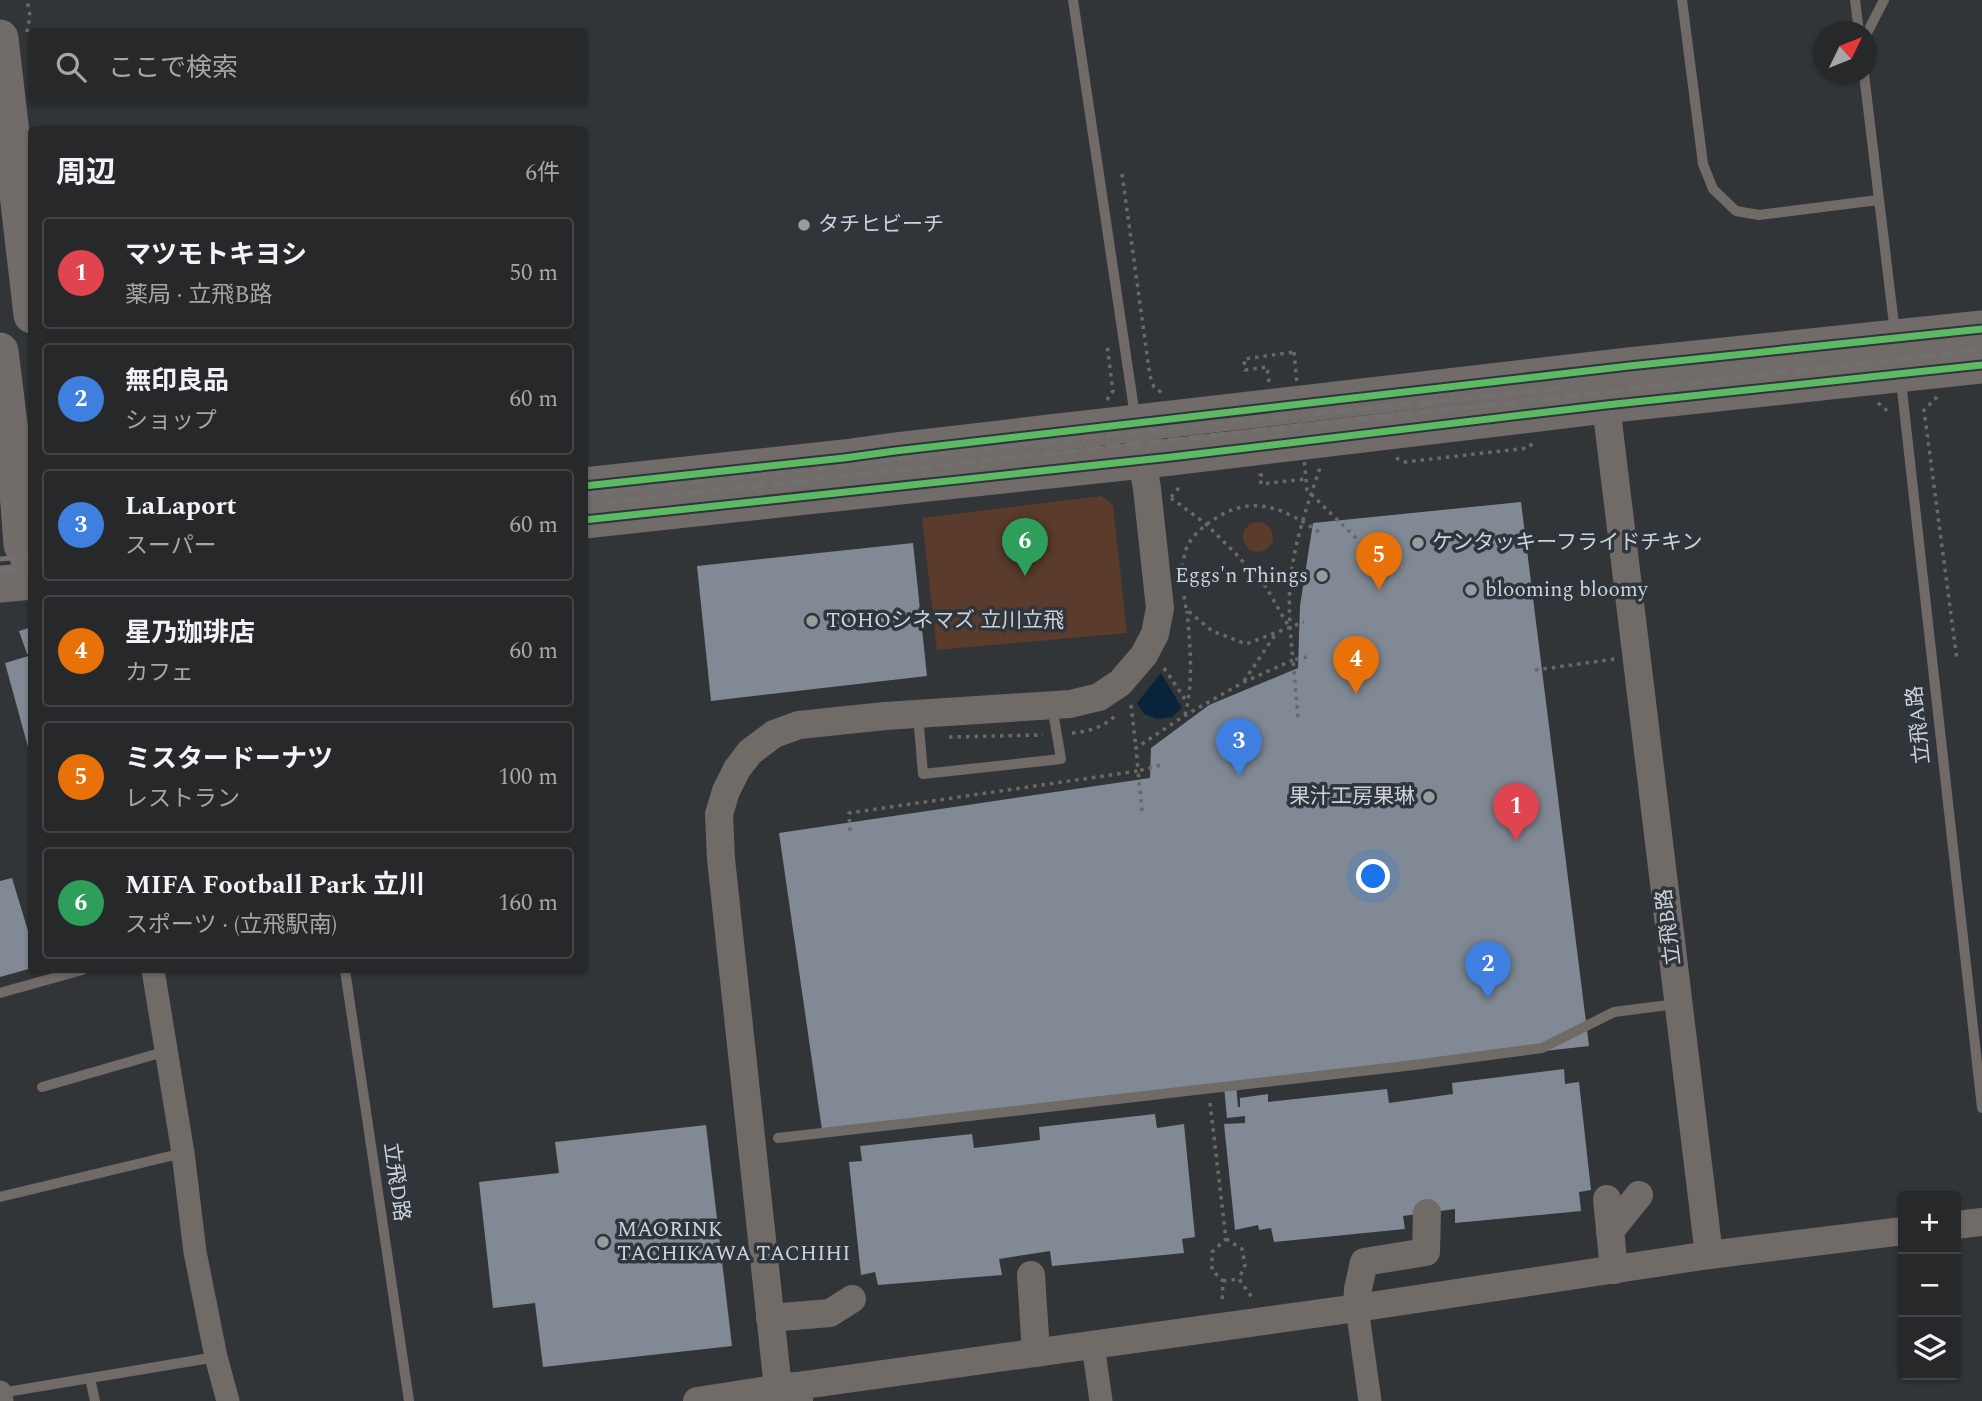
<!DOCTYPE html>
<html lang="ja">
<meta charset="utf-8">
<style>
:root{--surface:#26282a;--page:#323436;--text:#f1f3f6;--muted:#a4a6a8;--line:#424447;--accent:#d93025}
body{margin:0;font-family:Spectral,"Noto Sans JP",serif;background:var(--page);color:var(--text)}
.controls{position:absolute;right:21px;bottom:21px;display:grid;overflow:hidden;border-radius:7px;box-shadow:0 2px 5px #0004}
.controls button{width:63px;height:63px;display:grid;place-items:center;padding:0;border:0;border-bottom:2px solid var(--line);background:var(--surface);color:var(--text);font:35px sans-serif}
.compass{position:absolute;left:1814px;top:21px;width:63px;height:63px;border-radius:50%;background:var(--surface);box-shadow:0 2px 5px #0004;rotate:47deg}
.you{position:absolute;left:1374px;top:877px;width:24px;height:24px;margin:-18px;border:5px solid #fff;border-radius:50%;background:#1a73e8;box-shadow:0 0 0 10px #1a73e833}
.badge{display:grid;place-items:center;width:46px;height:46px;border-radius:50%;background:var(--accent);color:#fff;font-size:23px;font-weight:700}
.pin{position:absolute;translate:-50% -58px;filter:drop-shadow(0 2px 4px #0008)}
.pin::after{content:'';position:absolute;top:37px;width:24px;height:21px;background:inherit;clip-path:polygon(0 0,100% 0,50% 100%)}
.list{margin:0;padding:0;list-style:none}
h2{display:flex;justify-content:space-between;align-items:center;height:91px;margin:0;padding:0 28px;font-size:30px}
h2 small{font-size:23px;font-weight:400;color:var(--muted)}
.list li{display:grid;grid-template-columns:46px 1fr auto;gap:21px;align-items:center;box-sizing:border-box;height:112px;margin:0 14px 14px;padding:0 14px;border:2px solid var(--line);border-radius:7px}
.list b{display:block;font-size:26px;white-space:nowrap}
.list p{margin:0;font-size:23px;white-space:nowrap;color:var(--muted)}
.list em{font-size:23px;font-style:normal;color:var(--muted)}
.icon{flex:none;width:38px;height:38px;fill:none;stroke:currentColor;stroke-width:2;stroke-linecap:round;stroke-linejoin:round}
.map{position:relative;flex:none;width:1982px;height:1401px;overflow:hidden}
.search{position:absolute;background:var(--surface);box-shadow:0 2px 5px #0004;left:28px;top:28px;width:560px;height:77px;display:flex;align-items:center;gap:18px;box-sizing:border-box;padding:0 24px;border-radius:7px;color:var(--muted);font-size:26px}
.panel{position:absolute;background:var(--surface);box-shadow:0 2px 5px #0004;left:28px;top:126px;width:560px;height:847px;border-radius:7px}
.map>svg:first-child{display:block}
.green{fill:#5a3b2c}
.water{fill:#08233a}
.building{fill:#818a94}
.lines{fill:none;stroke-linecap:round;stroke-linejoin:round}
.path{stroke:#6b6867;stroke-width:3.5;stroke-dasharray:3.5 5;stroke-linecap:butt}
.service{stroke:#716b68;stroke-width:10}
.minor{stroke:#716b68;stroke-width:23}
.tertiary{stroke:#716b68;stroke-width:28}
.primary{stroke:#716b69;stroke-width:37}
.rail{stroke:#72706f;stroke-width:5;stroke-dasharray:14 7;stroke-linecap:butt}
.path-bridge{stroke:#6b6867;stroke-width:3.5;stroke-dasharray:3.5 5;stroke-linecap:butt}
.cycleway-casing{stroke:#2e353c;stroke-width:11}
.cycleway{stroke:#5cba63;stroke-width:7}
.poi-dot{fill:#979c9f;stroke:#2e353c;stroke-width:2.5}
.labels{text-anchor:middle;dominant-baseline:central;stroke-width:7;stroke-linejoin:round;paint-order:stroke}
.poi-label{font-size:21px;fill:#ced3d7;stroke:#2e353c;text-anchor:start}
.street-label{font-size:21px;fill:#ced3d7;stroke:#2e353c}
</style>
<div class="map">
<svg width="1982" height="1401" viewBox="0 0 1982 1401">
<rect width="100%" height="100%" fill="#323538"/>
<g class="green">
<path d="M1101,496L1113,505L1127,633L937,650L922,518Z"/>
<circle cx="1258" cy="537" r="15"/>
</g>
<path class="water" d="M1161,673L1182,708L1172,717L1157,719L1144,714L1137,703Z"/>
<g class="building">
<path d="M1521,502L1589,1046L1236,1085L1238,1107H1240V1098L1268,1094V1102L1387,1089L1389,1103L1453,1094L1452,1083L1564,1069L1565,1084L1579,1082L1591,1190L1579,1192L1581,1211L1455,1223V1209L1403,1216L1405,1229L1274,1242L1271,1228L1259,1230L1258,1225L1235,1230L1224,1124L1245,1123V1116L1227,1118L1224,1086L822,1130L779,833L1150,778L1151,748L1209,705L1298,668L1300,606L1313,523Z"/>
<path d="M913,543L927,676L711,701L697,566Z"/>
<path d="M32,627V653L27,654L19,631Z"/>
<path d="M32,655V757L31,758L5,663Z"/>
<path d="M12,878L32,944V968L0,977V881Z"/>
<path d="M1155,1114L1157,1128L1184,1124L1195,1237L1182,1239L1184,1253L1052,1266L1050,1251L999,1259L1002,1275L878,1285L875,1272L861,1275L849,1162L862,1161L860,1146L972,1134L974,1148L1040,1140L1039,1127Z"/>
<path d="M706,1125L732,1346L543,1367L535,1303L493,1308L479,1182L559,1173L555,1142Z"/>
</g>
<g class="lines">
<g class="path">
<path d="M27,32L30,16L27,0"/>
<path d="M1122,174L1150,376L1154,387L1162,393"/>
<path d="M1269,382L1267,367L1245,370L1244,359L1294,352"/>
<path d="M1937,397L1924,410L1957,660"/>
<path d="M1107,400L1113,391L1107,345"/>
<path d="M1878,403L1891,414"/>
<path d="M1396,458L1405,462L1528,448L1535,441"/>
<path d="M1263,475H1260L1261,484L1306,479"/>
<path d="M1171,497L1182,484"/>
<path d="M1171,498L1206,524L1236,554L1266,587L1289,627"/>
<path d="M1180,575C1183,565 1184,551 1189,543C1196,532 1207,523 1218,517C1255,494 1286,510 1319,532"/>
<path d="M1184,596L1186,609L1212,631L1246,644L1304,622"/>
<path d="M1164,668L1187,702"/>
<path d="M1535,670L1615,659"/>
<path d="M1244,681L1275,635"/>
<path d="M1131,705L1136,748"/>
<path d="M1185,715C1194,681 1190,645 1187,611"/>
<path d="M1298,717L1293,660L1307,657"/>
<path d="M1072,733C1088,732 1103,727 1115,716"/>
<path d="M949,737L1043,735"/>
<path d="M1142,811L1138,771L1161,765"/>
<path d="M850,831L849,813L1138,771L1136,748L1184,716L1244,682L1293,660C1290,630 1287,598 1292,568C1297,533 1310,498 1321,465"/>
<path d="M1210,1103L1226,1239L1212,1252V1270L1223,1281L1222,1304"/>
<path d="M1226,1239L1242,1249L1245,1265L1239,1279L1253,1299"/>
<path d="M1223,1281L1239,1279"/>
</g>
<g class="service">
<path d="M1073,0L1135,416"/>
<path d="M1682,0L1703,164L1713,189L1736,211L1759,215L1878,200"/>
<path d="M1855,0L1859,32"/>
<path d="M1867,33L1884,0"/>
<path d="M1864,74L1895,333"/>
<path d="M1901,381L1982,1108"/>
<path d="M918,714L923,774L1061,759L1052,706"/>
<path d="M345,970L409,1401"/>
<path d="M0,993L82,970"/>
<path d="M42,1087L167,1051"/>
<path d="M778,1138L1414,1065L1542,1048L1614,1012L1676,1004"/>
<path d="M0,1197L183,1153"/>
<path d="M90,1378L95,1401"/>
<path d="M0,1393L216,1357"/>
</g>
<g class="minor">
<path d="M153,970L183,1153L195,1252L216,1357L228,1401"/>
<path d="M1357,1308L1370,1401"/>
<path d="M1093,1345L1101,1401"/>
<path d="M0,1392L2,1401"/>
</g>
<g class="tertiary">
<path d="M1606,405L1709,1255L1903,1231"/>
<path d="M1607,1199L1614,1270"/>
<path d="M1956,1225L1982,1222"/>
<path d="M1610,1231L1639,1195"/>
<path d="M1031,1275L1036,1353"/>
<path d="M1357,1308L1358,1289L1364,1262L1426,1252L1427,1213"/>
<path d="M770,1318L830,1313L852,1299"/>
<path d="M778,1388L721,859L719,814L726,791L737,769L750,752L774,734L799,725L885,716L1070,704L1099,697L1120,683L1144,655L1155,634L1160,608L1147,489L1139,440"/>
<path d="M697,1401L794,1386"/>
<path d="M799,1401L797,1386L1357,1308L1709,1255"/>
</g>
<g class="primary">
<path d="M0,38L32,315"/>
<path d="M0,351L19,504L22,545L32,563"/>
<path d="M584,486L844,458L895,451L1629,366L1982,329"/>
<path d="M584,520L1171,457L1606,405L1982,365"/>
<path d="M0,584L32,581"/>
</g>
<g class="rail">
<path d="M584,494L1247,420L1321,413L1569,387"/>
<path d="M584,505C1050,453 1516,403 1982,350"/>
<path d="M0,559L32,556"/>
<path d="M0,570L32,567"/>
</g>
<path class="path-bridge" d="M1294,352L1307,490L1366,548"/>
<defs>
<g id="cycleway">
<path d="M584,486L844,458L895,451L1629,366L1982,329"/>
<path d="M584,520L1171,457L1606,405L1982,365"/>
</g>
</defs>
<use href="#cycleway" class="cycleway-casing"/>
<use href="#cycleway" class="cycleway"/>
</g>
<g class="poi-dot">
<circle cx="804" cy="225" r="7"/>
<circle cx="1418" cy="543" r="7"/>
<circle cx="1322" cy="576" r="7"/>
<circle cx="1471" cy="590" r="7"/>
<circle cx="812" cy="621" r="7"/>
<circle cx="1429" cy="797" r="7"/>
<circle cx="603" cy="1242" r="7"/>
</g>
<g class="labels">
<g class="poi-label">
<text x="818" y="225">タチヒビーチ</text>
<text x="1432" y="543">ケンタッキーフライドチキン</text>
<text x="1308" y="576" text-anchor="end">Eggs'n Things</text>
<text x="1485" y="590">blooming bloomy</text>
<text x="826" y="621">TOHOシネマズ 立川立飛</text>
<text x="1415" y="797" text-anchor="end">果汁工房果琳</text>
<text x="617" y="1230">MAORINK<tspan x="617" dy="24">TACHIKAWA TACHIHI</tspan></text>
</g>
<g class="street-label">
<text transform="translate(1919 725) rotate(-96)">立飛A路</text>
<text transform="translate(1669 927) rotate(-97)">立飛B路</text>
<text transform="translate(396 1182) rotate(82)">立飛D路</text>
</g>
</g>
</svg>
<div class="controls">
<button>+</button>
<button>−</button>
<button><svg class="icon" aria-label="layers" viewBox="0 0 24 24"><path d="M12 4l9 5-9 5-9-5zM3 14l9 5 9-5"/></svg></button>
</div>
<svg class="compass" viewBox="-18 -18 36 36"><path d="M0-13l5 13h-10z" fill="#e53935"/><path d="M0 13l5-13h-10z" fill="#a4a6a8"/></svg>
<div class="you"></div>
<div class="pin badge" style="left:1516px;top:841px;background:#e0444e">1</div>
<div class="pin badge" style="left:1488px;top:999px;background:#3f7fe0">2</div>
<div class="pin badge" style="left:1239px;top:776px;background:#3f7fe0">3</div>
<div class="pin badge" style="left:1356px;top:694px;background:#e8710a">4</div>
<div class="pin badge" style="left:1379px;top:590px;background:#e8710a">5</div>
<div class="pin badge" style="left:1025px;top:576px;background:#2e9e5b">6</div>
<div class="search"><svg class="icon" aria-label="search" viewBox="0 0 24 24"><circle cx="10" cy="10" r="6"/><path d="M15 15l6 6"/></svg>ここで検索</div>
<section class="panel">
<h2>周辺<small>6件</small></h2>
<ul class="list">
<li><span class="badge" style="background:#e0444e">1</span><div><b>マツモトキヨシ</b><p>薬局 · 立飛B路</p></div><em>50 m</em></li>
<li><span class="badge" style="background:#3f7fe0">2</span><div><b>無印良品</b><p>ショップ</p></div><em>60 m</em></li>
<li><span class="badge" style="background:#3f7fe0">3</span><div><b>LaLaport</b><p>スーパー</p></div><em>60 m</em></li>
<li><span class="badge" style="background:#e8710a">4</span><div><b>星乃珈琲店</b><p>カフェ</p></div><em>60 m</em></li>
<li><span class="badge" style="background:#e8710a">5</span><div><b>ミスタードーナツ</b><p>レストラン</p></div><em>100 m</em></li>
<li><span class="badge" style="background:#2e9e5b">6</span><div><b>MIFA Football Park 立川</b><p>スポーツ · (立飛駅南)</p></div><em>160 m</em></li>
</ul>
</section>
</div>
